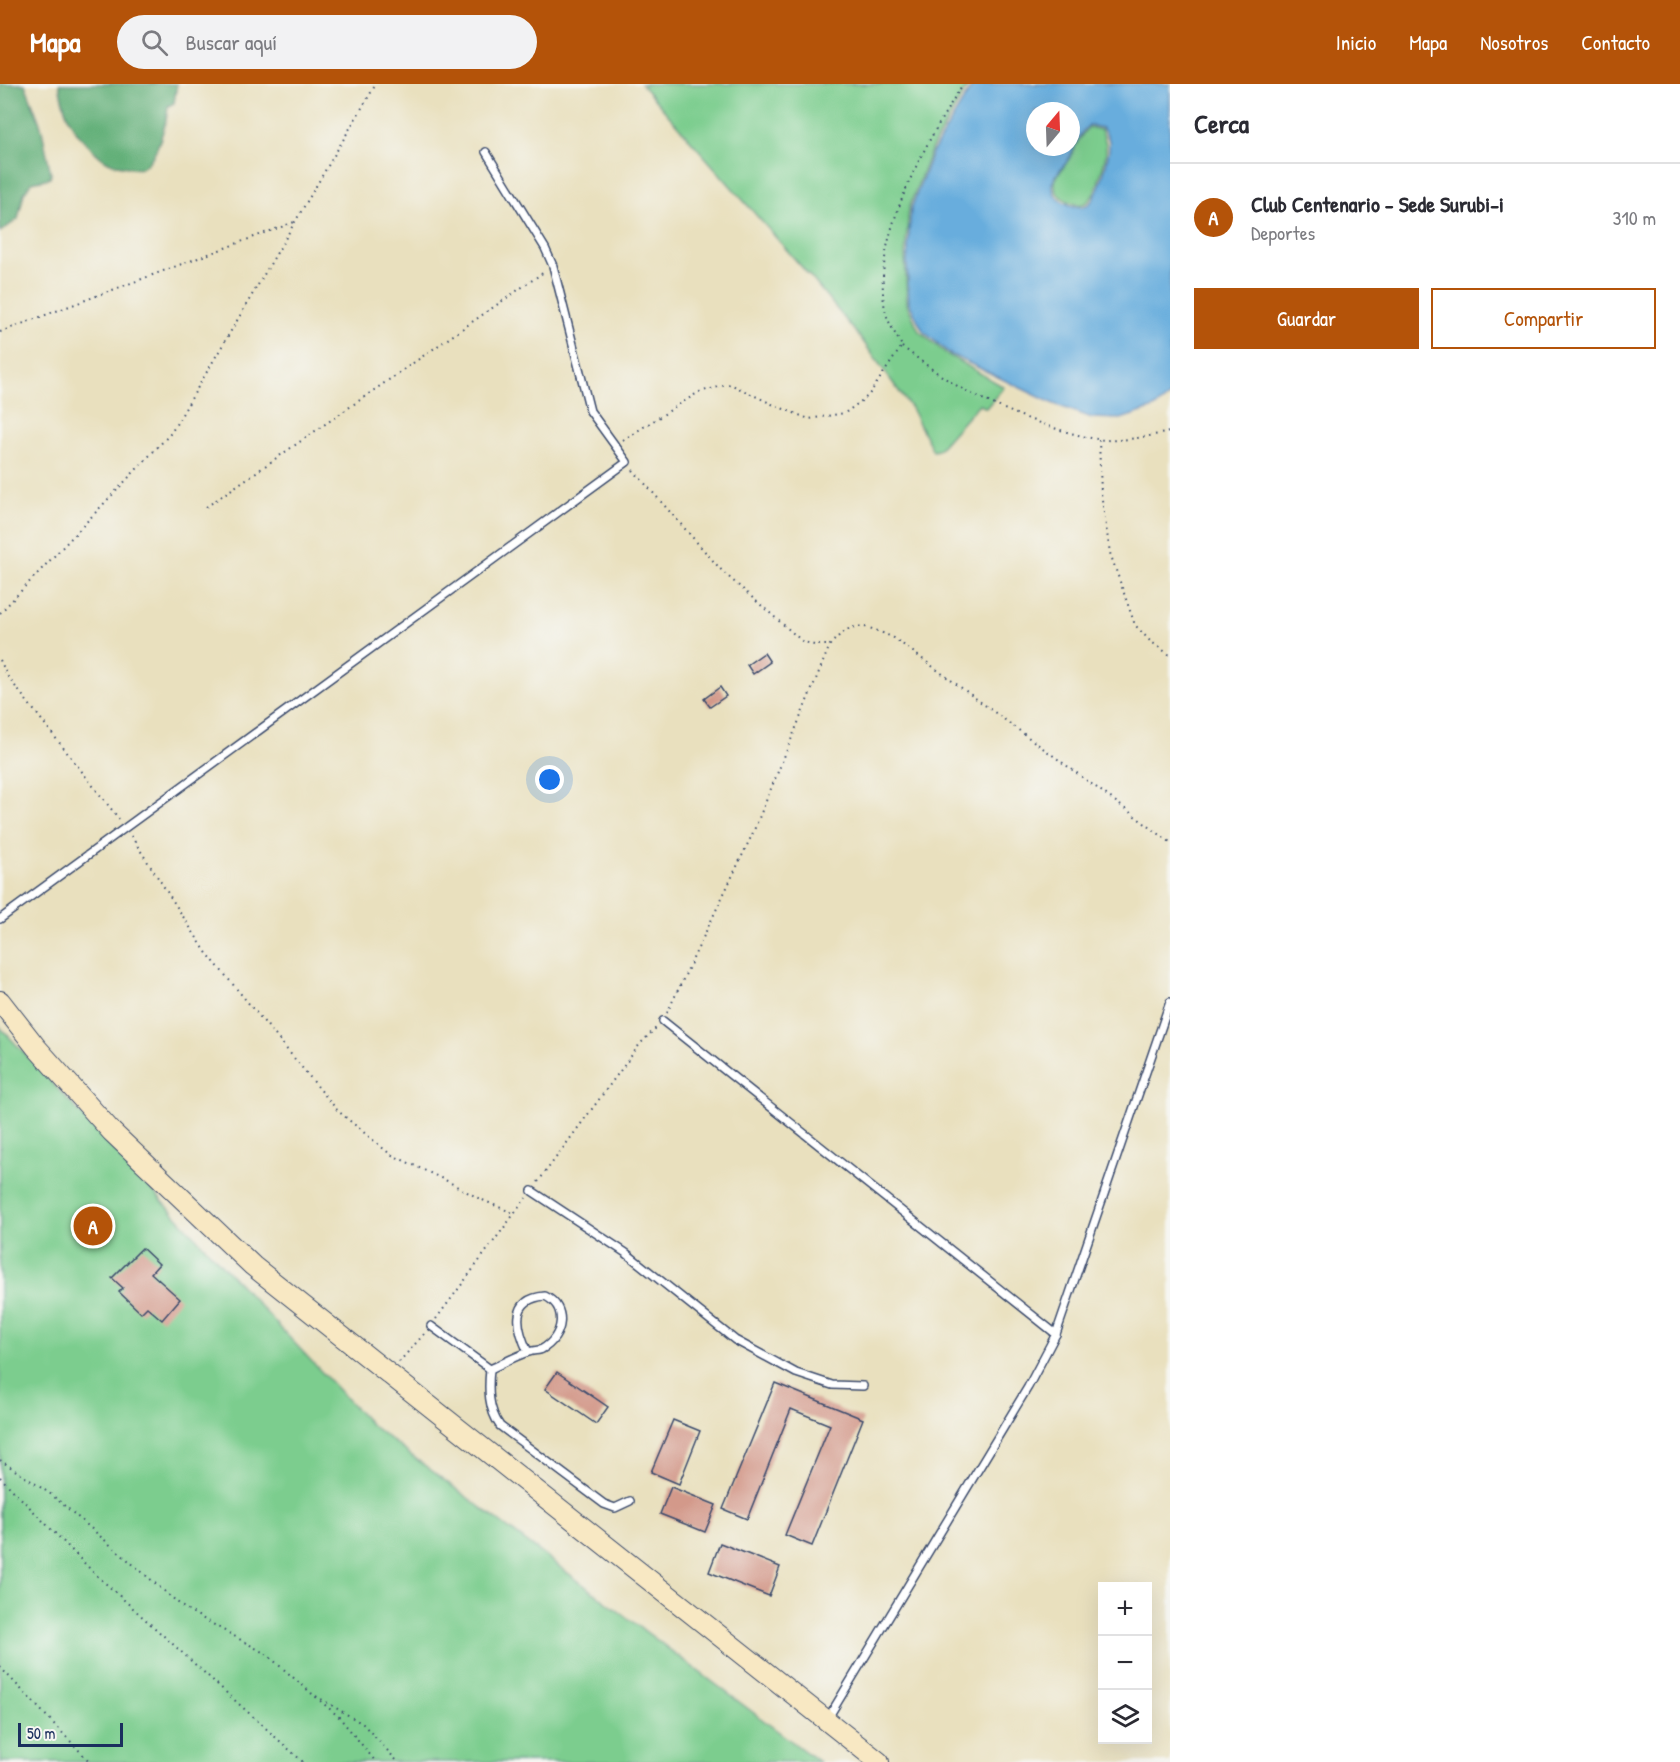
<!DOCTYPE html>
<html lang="es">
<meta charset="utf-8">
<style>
:root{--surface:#fff;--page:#f2f2f3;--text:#2b2b33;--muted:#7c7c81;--line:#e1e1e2;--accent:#b45309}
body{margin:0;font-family:"Patrick Hand",sans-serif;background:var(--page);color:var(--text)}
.controls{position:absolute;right:18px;bottom:18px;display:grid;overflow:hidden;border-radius:0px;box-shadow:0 6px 24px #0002}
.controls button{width:54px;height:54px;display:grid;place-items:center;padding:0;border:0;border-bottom:2px solid var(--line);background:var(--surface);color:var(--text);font:30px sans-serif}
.compass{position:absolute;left:1026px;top:18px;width:54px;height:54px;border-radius:50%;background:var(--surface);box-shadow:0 6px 24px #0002;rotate:19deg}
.scale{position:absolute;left:18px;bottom:15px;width:105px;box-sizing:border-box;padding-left:6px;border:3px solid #1b2f5e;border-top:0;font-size:16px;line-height:21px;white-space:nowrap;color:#1b2f5e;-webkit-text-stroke:4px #f6f6f2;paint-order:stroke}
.you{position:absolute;left:550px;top:696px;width:21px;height:21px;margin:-15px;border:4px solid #fff;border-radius:50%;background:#1a73e8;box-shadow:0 0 0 9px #1a73e833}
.badge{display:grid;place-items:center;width:39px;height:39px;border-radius:50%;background:var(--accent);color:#fff;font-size:20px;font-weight:700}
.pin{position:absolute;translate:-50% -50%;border:3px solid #fff;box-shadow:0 2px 6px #0006}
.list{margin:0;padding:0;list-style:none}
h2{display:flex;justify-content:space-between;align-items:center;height:78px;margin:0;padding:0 24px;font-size:26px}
h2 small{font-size:20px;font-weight:400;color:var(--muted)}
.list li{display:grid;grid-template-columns:39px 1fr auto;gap:18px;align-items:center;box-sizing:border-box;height:108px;padding:0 24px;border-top:2px solid var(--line)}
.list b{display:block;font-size:22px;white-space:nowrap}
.list p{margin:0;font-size:20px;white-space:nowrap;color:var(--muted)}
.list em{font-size:20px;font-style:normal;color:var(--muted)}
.actions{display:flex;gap:12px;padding:18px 24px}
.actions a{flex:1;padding:14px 0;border:2px solid var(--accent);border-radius:0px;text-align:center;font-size:21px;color:var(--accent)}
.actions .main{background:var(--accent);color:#fff}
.icon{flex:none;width:33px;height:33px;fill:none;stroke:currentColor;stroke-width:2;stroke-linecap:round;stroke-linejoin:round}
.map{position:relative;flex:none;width:1170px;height:1678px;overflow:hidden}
header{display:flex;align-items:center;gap:36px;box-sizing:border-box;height:84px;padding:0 30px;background:var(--accent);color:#fff}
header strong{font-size:28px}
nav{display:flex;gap:33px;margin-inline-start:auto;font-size:21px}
.search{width:420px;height:54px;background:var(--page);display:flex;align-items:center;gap:15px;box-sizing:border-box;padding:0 21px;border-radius:33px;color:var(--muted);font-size:22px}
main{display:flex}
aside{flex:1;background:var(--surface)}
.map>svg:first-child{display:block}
.green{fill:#7bcd8e;stroke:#4b7e76;stroke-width:1.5}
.forest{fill:#64b079;stroke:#40706c;stroke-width:1.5}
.water{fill:#67addd;stroke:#416e9e;stroke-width:1.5;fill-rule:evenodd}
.building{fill:#d3998a}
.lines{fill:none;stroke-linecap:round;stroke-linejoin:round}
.lane-casing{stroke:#3a4a6c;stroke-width:10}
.secondary-casing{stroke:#3a4a6c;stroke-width:22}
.path{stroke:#3a4a6c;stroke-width:2;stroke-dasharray:1.5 4.5;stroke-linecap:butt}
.lane{stroke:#fff;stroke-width:7}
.secondary{stroke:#f8e8c3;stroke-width:20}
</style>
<header>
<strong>Mapa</strong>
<div class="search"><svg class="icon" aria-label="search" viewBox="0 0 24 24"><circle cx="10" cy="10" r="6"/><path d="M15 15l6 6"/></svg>Buscar aquí</div>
<nav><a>Inicio</a><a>Mapa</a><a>Nosotros</a><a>Contacto</a></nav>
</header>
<main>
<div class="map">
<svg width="1170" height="1678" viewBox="0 0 1170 1678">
<rect width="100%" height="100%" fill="#f6f6f2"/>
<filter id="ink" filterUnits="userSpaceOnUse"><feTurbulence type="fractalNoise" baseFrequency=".0167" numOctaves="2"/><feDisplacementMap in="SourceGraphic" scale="12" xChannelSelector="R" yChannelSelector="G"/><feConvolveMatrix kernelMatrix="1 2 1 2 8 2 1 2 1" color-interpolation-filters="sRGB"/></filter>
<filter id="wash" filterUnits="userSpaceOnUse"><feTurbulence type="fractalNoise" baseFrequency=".008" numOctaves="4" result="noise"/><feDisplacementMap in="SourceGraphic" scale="24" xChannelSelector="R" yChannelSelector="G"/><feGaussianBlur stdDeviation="1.35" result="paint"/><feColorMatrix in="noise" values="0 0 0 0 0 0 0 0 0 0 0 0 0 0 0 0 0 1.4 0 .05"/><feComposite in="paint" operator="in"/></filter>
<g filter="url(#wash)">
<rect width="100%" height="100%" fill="#e9e0be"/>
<g class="green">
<path d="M641,0H969L932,64L909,124L905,172L907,220L919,247L948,271L1004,303L986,324L979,320L938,366L933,367L911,324L862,256L814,197Z"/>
<path d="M1089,43L1101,46C1110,62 1106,74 1101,90C1096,106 1091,128 1070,118C1065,116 1058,112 1056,107C1055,106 1055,99 1055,98C1057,89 1063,85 1067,78C1075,67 1078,52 1089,43Z"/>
<path d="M0,943L371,1341L819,1678H0Z"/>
</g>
<g class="forest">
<path d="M0,0H25L41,42L51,90L50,94L32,98L24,109L18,135L0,148Z"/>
<path d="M59,0H177L174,19L168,22C167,37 157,77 141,84C136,86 128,83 123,82C106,80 99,72 88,61C69,42 64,27 59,0Z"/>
</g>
<path class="water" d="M973,0H1170V312L1154,324L1121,335L1092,334L1054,320L950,270L923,247L909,219L907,178L911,125L932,69ZM1035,27H1071V63H1035ZM1089,41L1102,44C1105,48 1108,52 1109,57C1111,68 1099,111 1090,119C1081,127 1063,120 1056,112C1053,108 1053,103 1052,99C1056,90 1060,85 1066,79C1075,67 1076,51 1089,41Z"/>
<g id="blocks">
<g class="building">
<path d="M764,569L770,578L753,590L747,581Z"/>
<path d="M720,603L726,612L710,623L704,615Z"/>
<path d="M142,1164L159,1180L151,1189L180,1215L162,1236L147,1223L141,1229L119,1208L123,1204L112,1194Z"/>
<path d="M557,1288L608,1323L596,1340L545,1305Z"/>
<path d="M775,1299L863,1335L812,1462L785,1451L830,1341L791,1325L747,1435L723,1425Z"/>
<path d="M673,1336L700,1347L679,1400L651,1388Z"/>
<path d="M671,1403L716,1421L705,1448L660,1430Z"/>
<path d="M720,1459L780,1483L769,1512L709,1488Z"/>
</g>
</g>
</g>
<g filter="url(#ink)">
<use href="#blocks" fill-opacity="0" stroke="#3a4a6c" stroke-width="1.5"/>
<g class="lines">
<defs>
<g id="lane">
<path d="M0,835L627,378L590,327L553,182L545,164L486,68"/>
<path d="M663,937L1056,1250"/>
<path d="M532,1107L626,1169L735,1256L796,1289L832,1301L863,1302"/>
<path d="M431,1242L490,1285C502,1280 515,1272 529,1268C533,1266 539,1267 542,1265C564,1253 568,1223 545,1212C509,1215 517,1245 528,1268"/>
<path d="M490,1285C488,1305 488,1325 500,1342L604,1420L615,1424L630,1417"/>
<path d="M828,1634L1028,1303L1056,1250L1170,918"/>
</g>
<path id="secondary" d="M0,917L36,963L112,1048L253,1182L879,1678"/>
</defs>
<use href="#lane" class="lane-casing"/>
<use href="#secondary" class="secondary-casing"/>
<g class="path">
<path d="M0,248L297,137"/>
<path d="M902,263C922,277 942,294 963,305C997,324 1059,349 1097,355C1119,359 1148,352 1170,348"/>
<path d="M623,356L699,308L730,300L774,321L809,335L845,329L868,312L902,262C896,251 887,237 885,225C871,154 926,58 963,0"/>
<path d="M1099,356L1101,409L1110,469L1135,541L1150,557L1170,571"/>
<path d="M633,386L723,488L802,557L814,561H830"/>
<path d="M206,423L544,188"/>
<path d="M0,529L171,349L376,0"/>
<path d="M0,576L8,593L119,735"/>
<path d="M131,752L206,868L338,1027L390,1070L447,1097L480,1115L513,1129"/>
<path d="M667,929L752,751L830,561C854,534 864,541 894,554L1170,758"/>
<path d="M538,1098L640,960L657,943"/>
<path d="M436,1235L526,1114"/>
<path d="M399,1278L425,1249"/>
<path d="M0,1376L52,1411L184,1524L266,1570L339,1633L376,1678"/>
<path d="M0,1393L93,1488L303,1678"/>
<path d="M0,1583L90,1678"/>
<path d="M316,1612L363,1640L398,1678"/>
</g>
<use href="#lane" class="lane"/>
<use href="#secondary" class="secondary"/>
</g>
</g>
</svg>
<div class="controls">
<button>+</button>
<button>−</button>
<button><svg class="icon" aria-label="layers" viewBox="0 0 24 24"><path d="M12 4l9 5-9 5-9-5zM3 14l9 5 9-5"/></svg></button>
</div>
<svg class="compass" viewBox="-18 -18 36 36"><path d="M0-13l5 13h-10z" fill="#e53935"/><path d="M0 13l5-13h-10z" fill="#7c7c81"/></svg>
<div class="scale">50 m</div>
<div class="you"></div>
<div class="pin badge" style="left:93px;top:1142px">A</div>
</div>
<aside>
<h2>Cerca<small></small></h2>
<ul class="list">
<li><span class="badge">A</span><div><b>Club Centenario - Sede Surubi-i</b><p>Deportes</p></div><em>310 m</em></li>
</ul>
<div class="actions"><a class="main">Guardar</a><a>Compartir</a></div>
</aside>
</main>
